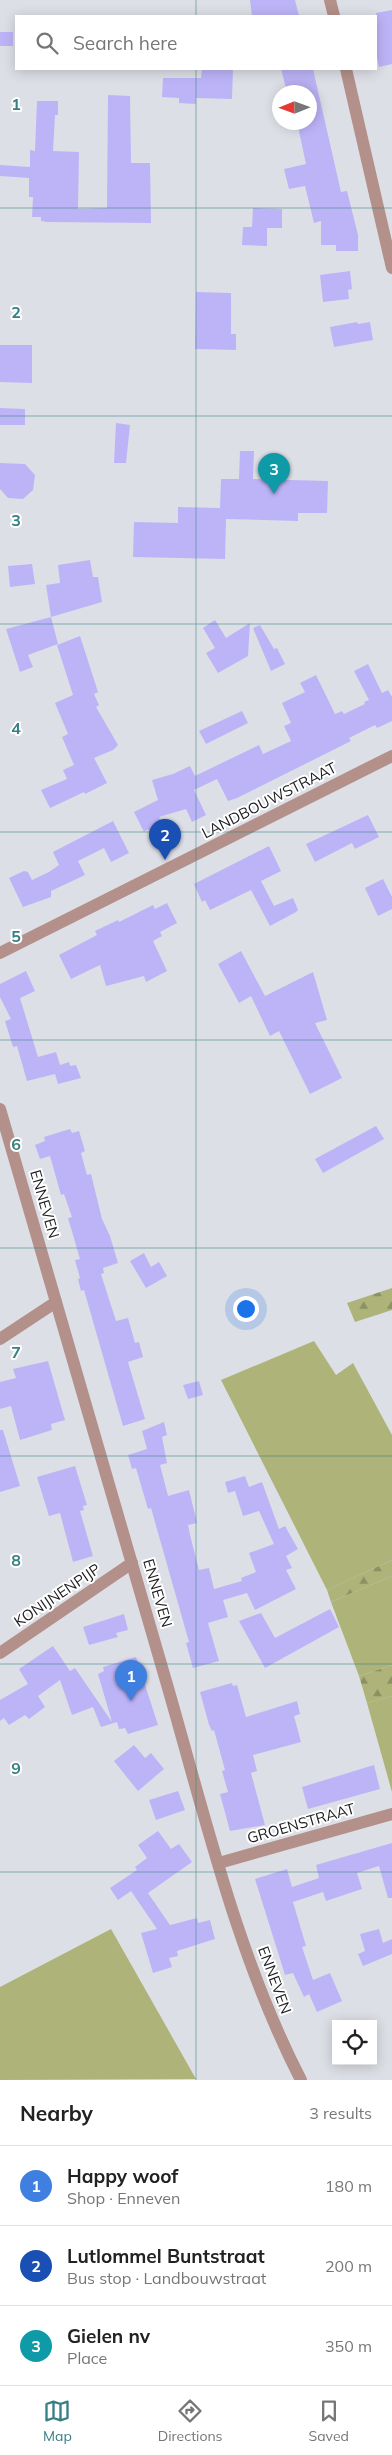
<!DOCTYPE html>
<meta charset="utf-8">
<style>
:root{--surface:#fff;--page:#f6f6f6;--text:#222;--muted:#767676;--line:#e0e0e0;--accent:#367f82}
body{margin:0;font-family:Mulish,sans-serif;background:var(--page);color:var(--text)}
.controls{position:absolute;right:15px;bottom:15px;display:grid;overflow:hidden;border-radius:0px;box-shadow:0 2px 12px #0003}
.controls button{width:45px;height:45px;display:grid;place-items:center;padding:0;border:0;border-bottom:1px solid var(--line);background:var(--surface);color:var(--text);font:25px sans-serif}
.compass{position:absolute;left:272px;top:85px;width:45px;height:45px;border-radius:50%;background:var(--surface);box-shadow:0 2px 12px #0003;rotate:269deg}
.you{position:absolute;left:245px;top:1308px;width:18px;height:18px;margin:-12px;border:4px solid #fff;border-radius:50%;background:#1a73e8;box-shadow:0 0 0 8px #1a73e833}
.badge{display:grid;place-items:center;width:32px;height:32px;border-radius:50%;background:var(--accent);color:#fff;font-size:16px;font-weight:700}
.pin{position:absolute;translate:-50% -41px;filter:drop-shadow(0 1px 2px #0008)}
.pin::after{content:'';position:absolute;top:26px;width:18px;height:15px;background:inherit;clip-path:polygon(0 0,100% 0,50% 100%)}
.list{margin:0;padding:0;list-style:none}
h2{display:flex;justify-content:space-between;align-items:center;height:65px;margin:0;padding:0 20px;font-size:21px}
h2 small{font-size:16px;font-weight:400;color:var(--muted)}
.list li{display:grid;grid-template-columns:32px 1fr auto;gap:15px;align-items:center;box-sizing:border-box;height:80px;padding:0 20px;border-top:1px solid var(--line)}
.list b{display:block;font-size:19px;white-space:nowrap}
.list p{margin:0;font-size:16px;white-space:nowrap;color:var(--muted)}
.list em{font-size:16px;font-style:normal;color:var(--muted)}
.icon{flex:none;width:28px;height:28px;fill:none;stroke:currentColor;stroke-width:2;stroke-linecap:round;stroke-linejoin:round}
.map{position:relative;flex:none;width:392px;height:2080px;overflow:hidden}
.search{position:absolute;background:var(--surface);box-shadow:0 2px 12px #0003;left:15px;right:15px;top:15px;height:55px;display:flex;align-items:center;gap:12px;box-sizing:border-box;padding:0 18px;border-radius:0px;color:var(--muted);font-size:19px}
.sheet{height:305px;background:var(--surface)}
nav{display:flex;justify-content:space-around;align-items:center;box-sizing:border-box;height:70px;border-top:1px solid var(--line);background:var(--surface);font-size:14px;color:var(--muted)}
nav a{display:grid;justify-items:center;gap:2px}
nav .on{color:var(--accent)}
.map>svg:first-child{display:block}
.grass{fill:#adb379}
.forest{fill:url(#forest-firs)}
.building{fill:#bdb4f8}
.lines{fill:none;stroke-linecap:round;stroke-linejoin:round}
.minor{stroke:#b39089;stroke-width:12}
.grid{fill:none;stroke:#367f82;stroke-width:1;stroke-opacity:0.55}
.labels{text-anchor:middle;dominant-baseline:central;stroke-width:4;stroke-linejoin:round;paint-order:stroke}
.street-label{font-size:15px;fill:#212124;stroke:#fff}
.grid-label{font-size:16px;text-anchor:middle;font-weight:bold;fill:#367f82;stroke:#fff;stroke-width:4;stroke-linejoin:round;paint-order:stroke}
</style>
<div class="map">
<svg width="392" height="2080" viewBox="0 0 392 2080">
<defs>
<pattern id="forest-firs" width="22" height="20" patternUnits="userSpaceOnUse" patternTransform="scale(1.25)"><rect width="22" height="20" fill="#adb379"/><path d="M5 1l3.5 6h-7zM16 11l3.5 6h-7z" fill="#8c9163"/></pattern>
</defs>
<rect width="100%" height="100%" fill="#dddfe6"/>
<g class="grass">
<path d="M314,1341L336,1375L353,1363L392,1435V1560L327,1590L221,1380Z"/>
<path d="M392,1576V1665L359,1676L331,1602Z"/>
<path d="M392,1696V1792L367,1703Z"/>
<path d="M111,1929L196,2079L0,2080V1987Z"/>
</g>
<g class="forest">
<path d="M392,1288V1310L355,1322L347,1303Z"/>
<path d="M392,1560V1576L331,1602L327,1590Z"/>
<path d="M392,1665V1696L367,1703L359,1676Z"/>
</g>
<g class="building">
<path d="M250,0H295L299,16H252Z"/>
<path d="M392,10V64L379,67L376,51V13Z"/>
<rect x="0" y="32" width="13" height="14"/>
<path d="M202,69H233L232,99L196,98V104L179,103V98L162,97L163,78H201Z"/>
<path d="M281,69H313L341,192L347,191L358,235V251H336V245H321V221L314,223L305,186L289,189L284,169L306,164L297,122H310V92H287Z"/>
<path d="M108,95L130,96L131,163H150L151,223L47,222L41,221V217H32L33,197H29V178L0,176V165L30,167V150L35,151L37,101H58V115H55L53,151L79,152L78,209L107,208Z"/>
<path d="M253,208L282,209V228H267V246L242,245L243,227H252Z"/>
<path d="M350,271L352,289L348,290L349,299L323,302L320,275Z"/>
<path d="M196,292L231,293V334H236V350L195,349Z"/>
<path d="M357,322L358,324L370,322L373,340L334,347L330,327Z"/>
<path d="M0,345H32V383L0,382Z"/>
<path d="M0,408L25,409V425H0Z"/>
<path d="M116,423L130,425L126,463H114Z"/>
<path d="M240,451H254L253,479L328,481L327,513H298V521L226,519L225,559L133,557L134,522L178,523V507L220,508L221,479H239Z"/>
<path d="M0,463L25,464L35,475L33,490L23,499L8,498L0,489Z"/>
<path d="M90,560L93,577H98L102,602L51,617L46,585L60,583L58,565Z"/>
<path d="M32,564L35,584L10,587L8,566Z"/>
<path d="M51,617L58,644L28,655L33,667L20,672L6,629Z"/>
<path d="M215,620L226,638L250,623L248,656L218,673L206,653L215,648L203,628Z"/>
<path d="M260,625L274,649L277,648L285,664L271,671L253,628Z"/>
<path d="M80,636L98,692L94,694L99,705L96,707L118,745L113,750L94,758L107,783L85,794L84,792L50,808L41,790L67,779L63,770L74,765L62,737L68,734L55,703L73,695L57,645Z"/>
<path d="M368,664L382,693L388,690L392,697V721L377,728L375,725L349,738L351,741L237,798L228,801L217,779L194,790L206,815L192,822L186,809L159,817L168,833L154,840L148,829L144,832L134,812L158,800L152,780L173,774L190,766L195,776L259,745L263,754L291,741L284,726L291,723L282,703L305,692L300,683L316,675L335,714L342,711L344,714L365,704L364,702L369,700L354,671Z"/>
<path d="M242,711L248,723L206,744L199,731Z"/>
<path d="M368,815L379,837L355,849L352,843L315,862L306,844Z"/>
<path d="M113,821L129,853L111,862L104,848L78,861L85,875L51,891V897L23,907L9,878L24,871L28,872L32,880L49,872L59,865L53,852Z"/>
<path d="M269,846L281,871L261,881L274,906L293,898L298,910L296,912L270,926L251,890L210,910L205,900L202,902L194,884Z"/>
<path d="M383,879L392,897V909L378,916L365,888Z"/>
<path d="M167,903L177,923L160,932L162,936L153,941L167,971L146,982L144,976L106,986L100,965L71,979L59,955L97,935L95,931L118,920L119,922L153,905L155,909Z"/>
<path d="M241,951L265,996L313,972L327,1020L315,1023L342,1078L310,1094L279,1031L270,1036L251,996L239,1003L218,964Z"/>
<path d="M26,971L35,991L20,998L38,1057L56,1052L60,1065L69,1062L70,1066L76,1065L81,1078L58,1084L55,1074L27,1081L17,1046L13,1047L5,1021L11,1019L0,997V984Z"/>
<path d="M376,1126L384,1139L323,1173L315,1159Z"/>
<path d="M70,1129L72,1133L79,1131L85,1151L81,1153L87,1175L91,1174L102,1219L110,1236L118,1263L103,1268L104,1273L101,1274L116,1321L128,1318L135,1343L139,1342L143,1357L128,1362L145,1419L123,1426L84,1290L81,1291L78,1279L80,1278L75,1260L80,1259L68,1218L72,1217L64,1194L61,1195L50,1156L40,1159L35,1145L45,1141L44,1137Z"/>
<path d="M144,1253L151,1267L159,1262L167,1276L146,1288L130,1261Z"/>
<path d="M48,1361L65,1420L51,1424L52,1430L20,1440L11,1406L0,1409V1382L16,1378L13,1369Z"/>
<path d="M199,1381L203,1395L188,1399L183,1385Z"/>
<path d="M164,1422L167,1435L162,1437L167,1463L160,1465L168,1496L189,1490L197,1523L188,1525L191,1539L199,1570L209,1568L214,1589L242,1581L241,1578L256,1572L249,1553L274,1544L259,1511L243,1516L235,1491L228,1493L225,1482L245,1476L249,1487L262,1482L279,1529L285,1526L298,1549L286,1556L292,1568L286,1570L296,1589L255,1610L247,1593L223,1600L228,1617L208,1623L219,1661L193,1668L186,1643L189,1642L151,1508L148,1509L136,1468L132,1469L128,1455L147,1449L142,1431Z"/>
<path d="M0,1430H3L20,1486L0,1492Z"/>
<path d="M75,1466L87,1505L83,1506L84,1510L80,1511L93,1556L73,1562L60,1513L49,1516L37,1477Z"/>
<path d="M330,1609L339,1627L265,1668L239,1621L261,1613L275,1638Z"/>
<path d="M124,1614L128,1630L116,1633L118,1637L89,1645L83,1627Z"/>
<path d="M53,1646L70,1671L75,1668L112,1722L98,1674L104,1671L103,1667L136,1657L158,1725L128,1734L125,1728L119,1729L117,1722L101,1727L93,1707L72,1715L60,1680L38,1696L45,1707L29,1719L25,1715L9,1725L4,1718L0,1721V1700L28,1684L19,1669Z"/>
<path d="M232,1683L233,1686L237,1685L246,1717L297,1701L300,1714L294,1716L301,1742L253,1755L257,1771L251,1773L265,1825L230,1831L220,1794L228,1792L222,1771L225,1770L214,1730L212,1731L209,1725L200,1692Z"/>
<path d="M134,1745L145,1758L151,1753L164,1769L138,1791L114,1761Z"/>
<path d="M374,1765L380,1789L308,1809L302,1787Z"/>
<path d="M178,1791L185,1810L156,1820L149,1800Z"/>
<path d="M158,1831L171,1849L179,1844L192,1862L148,1893L170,1925L197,1918L198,1923L210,1920L215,1939L177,1951L178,1956L169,1958L172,1967L153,1973L141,1933L157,1929L131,1891L118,1900L110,1888L137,1870L135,1867L147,1858L138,1845Z"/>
<path d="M392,1843V1898H388L379,1866L357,1873L362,1889L326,1901L323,1892L293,1902L306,1946L302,1947L313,1980L330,1973L342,2001L317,2012L309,1994L304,1997L293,1973L285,1975L255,1879L287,1869L292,1887L319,1878L316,1865Z"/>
<path d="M379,1929L383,1943L392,1939V1954L363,1966L358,1954L365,1951L360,1934Z"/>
</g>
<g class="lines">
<g class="minor">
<path d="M330,0L334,16"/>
<path d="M346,69L392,268"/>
<path d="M0,953L392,756"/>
<path d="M0,1109C56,1302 112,1495 168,1688C206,1820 238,1958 301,2080"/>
<path d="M0,1339L56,1302"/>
<path d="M0,1653L132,1563"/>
<path d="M219,1863L392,1814"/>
</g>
</g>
<path class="grid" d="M196,0V16M196,69V2080M0,208H392M0,416H392M0,624H392M0,832H392M0,1040H392M0,1248H392M0,1456H392M0,1664H392M0,1872H392"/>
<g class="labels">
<g class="street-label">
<text transform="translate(269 800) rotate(-27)">LANDBOUWSTRAAT</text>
<text transform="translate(45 1204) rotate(74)">ENNEVEN</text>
<text transform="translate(158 1593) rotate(74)">ENNEVEN</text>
<text transform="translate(57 1595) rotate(-34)">KONIJNENPIJP</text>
<text transform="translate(301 1823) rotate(-16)">GROENSTRAAT</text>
<text transform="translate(275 1980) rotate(70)">ENNEVEN</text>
</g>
</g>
<g class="grid-label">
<text x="16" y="110">1</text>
<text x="16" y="318">2</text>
<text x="16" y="526">3</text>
<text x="16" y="734">4</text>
<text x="16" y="942">5</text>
<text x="16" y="1150">6</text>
<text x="16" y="1358">7</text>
<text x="16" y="1566">8</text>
<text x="16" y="1774">9</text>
</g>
</svg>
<div class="controls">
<button><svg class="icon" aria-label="locate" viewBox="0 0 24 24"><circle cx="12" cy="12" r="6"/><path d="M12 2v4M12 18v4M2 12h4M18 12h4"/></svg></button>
</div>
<svg class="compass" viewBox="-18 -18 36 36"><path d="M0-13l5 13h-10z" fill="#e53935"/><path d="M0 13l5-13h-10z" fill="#767676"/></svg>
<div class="you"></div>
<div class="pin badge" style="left:131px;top:1701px;background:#3f7fe0">1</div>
<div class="pin badge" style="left:165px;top:860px;background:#1a4fb4">2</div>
<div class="pin badge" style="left:274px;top:494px;background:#0f9aa8">3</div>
<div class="search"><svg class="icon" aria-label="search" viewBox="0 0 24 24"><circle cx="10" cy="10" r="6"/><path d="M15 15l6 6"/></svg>Search here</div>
</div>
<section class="sheet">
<h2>Nearby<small>3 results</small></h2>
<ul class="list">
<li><span class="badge" style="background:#3f7fe0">1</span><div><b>Happy woof</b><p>Shop · Enneven</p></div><em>180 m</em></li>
<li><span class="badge" style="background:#1a4fb4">2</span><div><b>Lutlommel Buntstraat</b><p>Bus stop · Landbouwstraat</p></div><em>200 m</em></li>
<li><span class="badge" style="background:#0f9aa8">3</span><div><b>Gielen nv</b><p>Place</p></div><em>350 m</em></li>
</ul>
</section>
<nav>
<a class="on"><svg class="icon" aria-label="map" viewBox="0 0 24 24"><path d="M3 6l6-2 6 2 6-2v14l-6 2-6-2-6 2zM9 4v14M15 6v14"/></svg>Map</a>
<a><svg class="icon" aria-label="directions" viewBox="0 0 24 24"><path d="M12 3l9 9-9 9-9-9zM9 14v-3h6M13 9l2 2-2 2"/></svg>Directions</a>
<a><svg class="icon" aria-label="saved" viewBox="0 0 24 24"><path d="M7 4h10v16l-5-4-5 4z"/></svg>Saved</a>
</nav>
